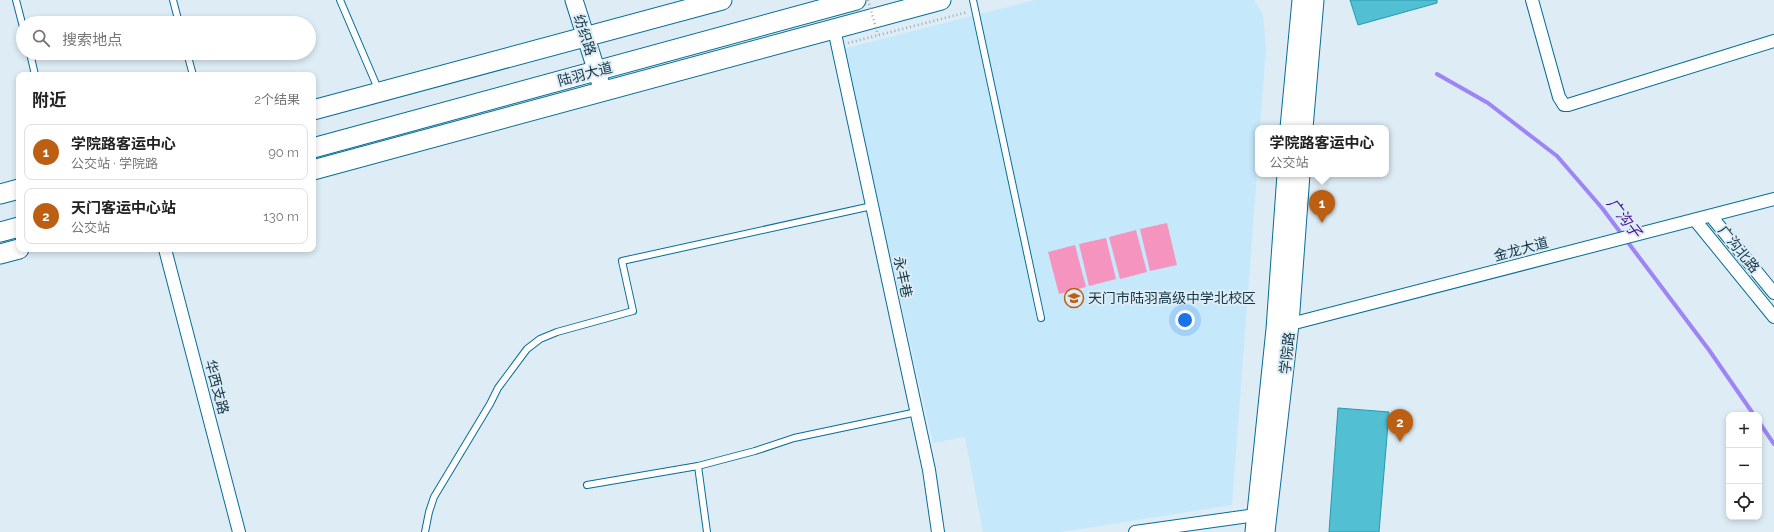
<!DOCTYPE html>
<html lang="zh">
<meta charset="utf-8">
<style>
:root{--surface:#fff;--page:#f6f6f6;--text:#222;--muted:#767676;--line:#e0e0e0;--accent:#bc5f12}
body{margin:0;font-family:Raleway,"Noto Sans SC",sans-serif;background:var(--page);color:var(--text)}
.controls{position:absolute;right:12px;bottom:12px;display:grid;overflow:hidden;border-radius:8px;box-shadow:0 2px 6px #0003}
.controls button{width:36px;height:36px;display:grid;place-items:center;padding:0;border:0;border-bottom:1px solid var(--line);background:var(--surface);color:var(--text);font:20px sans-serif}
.you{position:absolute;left:1185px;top:320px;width:14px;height:14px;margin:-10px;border:3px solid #fff;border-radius:50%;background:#1a73e8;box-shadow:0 0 0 6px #1a73e833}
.badge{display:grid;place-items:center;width:26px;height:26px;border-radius:50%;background:var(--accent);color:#fff;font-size:13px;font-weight:700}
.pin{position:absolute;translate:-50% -33px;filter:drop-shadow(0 1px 2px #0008)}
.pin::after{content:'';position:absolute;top:21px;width:14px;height:12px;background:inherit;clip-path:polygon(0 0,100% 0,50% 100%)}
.popup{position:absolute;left:1255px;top:125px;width:134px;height:52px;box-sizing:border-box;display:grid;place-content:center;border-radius:8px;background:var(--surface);filter:drop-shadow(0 1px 3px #0005);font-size:13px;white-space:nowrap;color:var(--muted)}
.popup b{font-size:15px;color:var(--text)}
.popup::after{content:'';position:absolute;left:50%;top:100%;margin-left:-8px;border:8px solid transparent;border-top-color:var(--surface)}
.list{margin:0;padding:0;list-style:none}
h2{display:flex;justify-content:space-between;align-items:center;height:52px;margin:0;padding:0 16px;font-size:17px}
h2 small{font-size:13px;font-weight:400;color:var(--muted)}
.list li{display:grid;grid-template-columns:26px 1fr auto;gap:12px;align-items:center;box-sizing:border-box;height:56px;margin:0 8px 8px;padding:0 8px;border:1px solid var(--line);border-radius:8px}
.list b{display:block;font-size:15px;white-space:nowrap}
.list p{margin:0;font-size:13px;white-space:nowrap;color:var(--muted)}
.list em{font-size:13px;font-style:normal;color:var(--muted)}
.icon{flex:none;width:22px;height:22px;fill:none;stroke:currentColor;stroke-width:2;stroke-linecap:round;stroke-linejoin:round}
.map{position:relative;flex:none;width:1774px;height:532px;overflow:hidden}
.search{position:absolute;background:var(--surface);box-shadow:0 2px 6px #0003;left:16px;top:16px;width:300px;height:44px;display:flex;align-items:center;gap:10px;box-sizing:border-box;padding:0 14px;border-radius:22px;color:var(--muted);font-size:15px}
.panel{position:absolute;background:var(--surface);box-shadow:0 2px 6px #0003;left:16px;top:72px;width:300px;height:180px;border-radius:8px}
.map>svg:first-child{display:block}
.built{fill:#c6e8fb}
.green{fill:#f694c0}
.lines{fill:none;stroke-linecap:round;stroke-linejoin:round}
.stream{stroke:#9e84f4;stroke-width:4}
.building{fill:#53bfd3;stroke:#269aae}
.lane-casing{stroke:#076e95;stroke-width:8}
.street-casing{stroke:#076e95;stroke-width:14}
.secondary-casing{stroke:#076e95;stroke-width:19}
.primary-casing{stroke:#076e95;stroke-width:21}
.path{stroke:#96adb8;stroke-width:2.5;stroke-dasharray:1 3;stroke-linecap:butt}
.lane{stroke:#fff;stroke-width:6}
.street{stroke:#fff;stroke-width:12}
.secondary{stroke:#fff;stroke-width:17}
.primary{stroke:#fff;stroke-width:19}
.path-bridge{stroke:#96adb8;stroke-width:2.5;stroke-dasharray:1 3;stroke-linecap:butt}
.labels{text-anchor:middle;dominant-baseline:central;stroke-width:4;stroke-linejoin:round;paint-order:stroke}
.street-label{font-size:14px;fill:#133748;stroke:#ddecf5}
.poi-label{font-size:14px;fill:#133748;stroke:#ddecf5;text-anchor:start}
.water-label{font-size:15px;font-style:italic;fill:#460a96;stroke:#ddecf5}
</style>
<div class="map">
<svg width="1774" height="532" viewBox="0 0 1774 532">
<rect width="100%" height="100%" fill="#ddecf5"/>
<path class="built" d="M1035,0H1254L1263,15L1266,48L1260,128H1258V159L1232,505L1061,532H983L965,437L933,443L843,49Z"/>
<g class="green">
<path d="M1167,223L1177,265L1150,271L1140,229Z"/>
<path d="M1136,230L1147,272L1120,279L1109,237Z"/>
<path d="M1106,238L1116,279L1089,286L1079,244Z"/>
<path d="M1075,245L1086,287L1059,294L1048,252Z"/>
</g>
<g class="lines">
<g class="stream">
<path d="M1437,74L1488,103L1557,156L1602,208L1709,350L1754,415"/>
<path d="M1759,422L1774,444"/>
</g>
</g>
<g class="building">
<path d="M1350,0H1437V3L1358,25Z"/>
<path d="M1338,408L1389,412L1379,532H1329Z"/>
</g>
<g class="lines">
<defs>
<g id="lane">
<path d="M16,0L23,27"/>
<path d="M173,0L179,23"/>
<path d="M340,0L379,91"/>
<path d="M973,0L1041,318"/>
<path d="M30,53L35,75"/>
<path d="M187,53L193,75"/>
<path d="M698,466L707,532"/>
<path d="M587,485L698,466L755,451L794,438L917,412"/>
<path d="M425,532L429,512L434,497L490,404L498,388L527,349L540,339L557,332L633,311L622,261L872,206"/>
</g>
<g id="street">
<path d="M1532,0L1559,97L1564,105H1568L1774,41"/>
<path d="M834,29L929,470L938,532"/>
<path d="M1711,216L1774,293"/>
<path d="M1695,220L1774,317"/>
<path d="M165,249L239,532"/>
<path d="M1283,326L1774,199"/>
<path d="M1135,532L1256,515"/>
</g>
<g id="secondary">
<path d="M574,0L603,91"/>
<path d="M1289,128L1301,0"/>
<path d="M1304,128L1315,0"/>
<path d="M1254,532L1275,329L1286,174"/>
<path d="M1266,532L1290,324L1301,174"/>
</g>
<g id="primary">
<path d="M313,110L722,0"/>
<path d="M313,148L856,0"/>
<path d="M313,170L941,0"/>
<path d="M0,194L19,189"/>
<path d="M0,232L19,227"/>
<path d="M0,254L19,249"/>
</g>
</defs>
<use href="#lane" class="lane-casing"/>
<use href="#street" class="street-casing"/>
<use href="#secondary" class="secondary-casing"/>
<use href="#primary" class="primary-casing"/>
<path class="path" d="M848,43L968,12"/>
<use href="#lane" class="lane"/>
<use href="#street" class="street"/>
<use href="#secondary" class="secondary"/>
<use href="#primary" class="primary"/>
<path class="path-bridge" d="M868,0L878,35"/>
</g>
<defs>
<symbol id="school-ring" viewBox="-11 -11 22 22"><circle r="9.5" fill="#ddecf5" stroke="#bc5f12" stroke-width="1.5"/><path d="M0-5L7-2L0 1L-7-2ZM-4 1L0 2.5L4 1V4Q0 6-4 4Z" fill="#bc5f12"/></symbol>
</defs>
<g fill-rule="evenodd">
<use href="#school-ring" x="1063" y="287" width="22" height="22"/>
</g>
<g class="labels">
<g class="street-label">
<text transform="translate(585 35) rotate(72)">纺织路</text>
<text transform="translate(585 74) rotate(-15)">陆羽大道</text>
<text transform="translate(1521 249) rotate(-15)">金龙大道</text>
<text transform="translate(1739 249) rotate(51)">广沟北路</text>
<text transform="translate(903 277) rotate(78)">永丰巷</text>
<text transform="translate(1287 353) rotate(-84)">学院路</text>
<text transform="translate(217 387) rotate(75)">华西支路</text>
</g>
<g class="poi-label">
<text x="1088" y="298">天门市陆羽高级中学北校区</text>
</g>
<g class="water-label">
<text transform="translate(1624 218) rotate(52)">广沟子</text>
</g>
</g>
</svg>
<div class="controls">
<button>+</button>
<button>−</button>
<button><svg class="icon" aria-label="locate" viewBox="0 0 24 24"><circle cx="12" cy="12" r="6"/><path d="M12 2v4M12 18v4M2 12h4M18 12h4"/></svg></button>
</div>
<div class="you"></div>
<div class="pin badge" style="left:1322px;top:223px">1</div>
<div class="popup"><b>学院路客运中心</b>公交站</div>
<div class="pin badge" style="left:1400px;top:442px">2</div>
<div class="search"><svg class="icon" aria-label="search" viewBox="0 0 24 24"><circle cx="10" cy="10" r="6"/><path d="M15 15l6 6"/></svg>搜索地点</div>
<section class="panel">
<h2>附近<small>2个结果</small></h2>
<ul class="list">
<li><span class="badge">1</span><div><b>学院路客运中心</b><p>公交站 · 学院路</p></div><em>90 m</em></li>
<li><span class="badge">2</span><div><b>天门客运中心站</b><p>公交站</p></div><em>130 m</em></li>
</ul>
</section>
</div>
